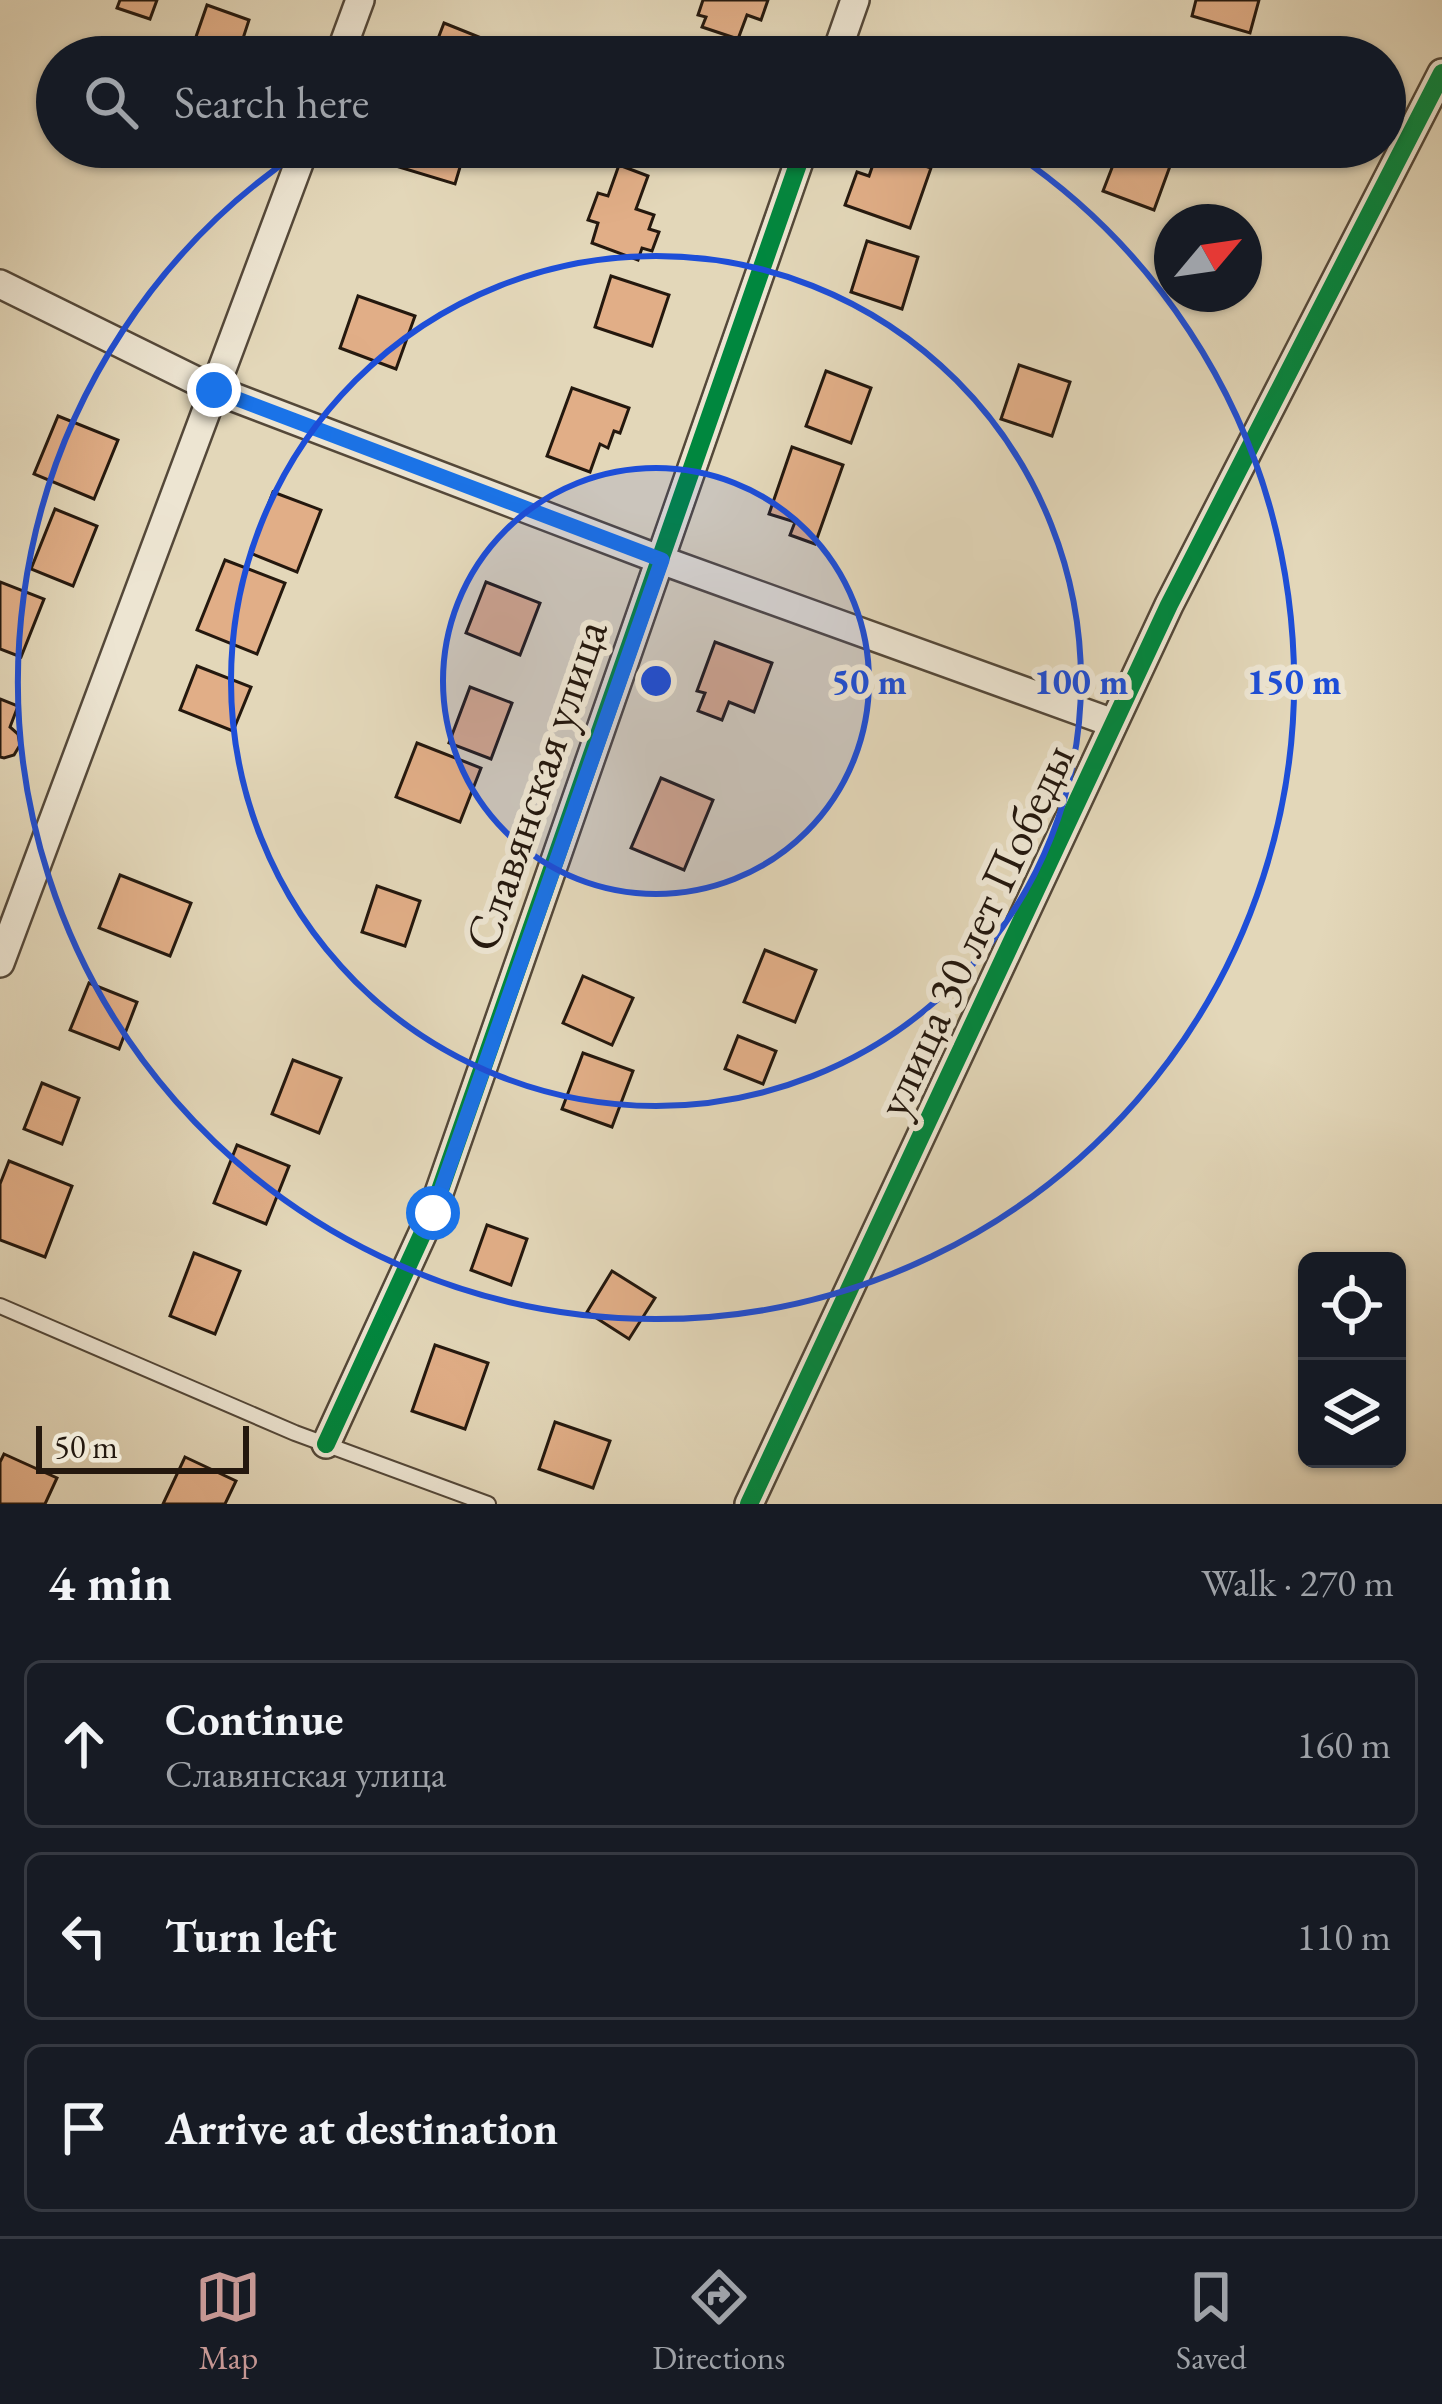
<!DOCTYPE html>
<meta charset="utf-8">
<style>
:root{--surface:#171b24;--page:#20242c;--text:#f1f3f6;--muted:#9ea1a6;--line:#363941;--accent:#c59692}
body{margin:0;font-family:"EB Garamond",serif;background:var(--page);color:var(--text)}
.controls{position:absolute;right:36px;bottom:36px;display:grid;overflow:hidden;border-radius:18px;box-shadow:0 3px 9px #0004}
.controls button{width:108px;height:108px;display:grid;place-items:center;padding:0;border:0;border-bottom:3px solid var(--line);background:var(--surface);color:var(--text);font:60px sans-serif}
.compass{position:absolute;left:1154px;top:204px;width:108px;height:108px;border-radius:50%;background:var(--surface);box-shadow:0 3px 9px #0004;rotate:61deg}
.scale{position:absolute;left:36px;bottom:30px;width:213px;box-sizing:border-box;padding-left:12px;border:6px solid #24180e;border-top:0;font-size:33px;line-height:42px;white-space:nowrap;color:#24180e;-webkit-text-stroke:9px #ede5d2;paint-order:stroke}
.stop{position:absolute;width:36px;height:36px;margin:-27px;border:9px solid #1a73e8;border-radius:50%;background:#fff}
.stop.end{background:#1a73e8;border-color:#fff;box-shadow:0 3px 12px #0008}
.list{margin:0;padding:0;list-style:none}
h2{display:flex;justify-content:space-between;align-items:center;height:156px;margin:0;padding:0 48px;font-size:51px}
h2 small{font-size:39px;font-weight:400;color:var(--muted)}
.list li{display:grid;grid-template-columns:78px 1fr auto;gap:36px;align-items:center;box-sizing:border-box;height:168px;margin:0 24px 24px;padding:0 24px;border:3px solid var(--line);border-radius:18px}
.list b{display:block;font-size:45px;white-space:nowrap}
.list p{margin:0;font-size:39px;white-space:nowrap;color:var(--muted)}
.list em{font-size:39px;font-style:normal;color:var(--muted)}
.icon{flex:none;width:66px;height:66px;fill:none;stroke:currentColor;stroke-width:2;stroke-linecap:round;stroke-linejoin:round}
.map{position:relative;flex:none;width:1442px;height:1504px;overflow:hidden}
.search{position:absolute;background:var(--surface);box-shadow:0 3px 9px #0004;left:36px;right:36px;top:36px;height:132px;display:flex;align-items:center;gap:30px;box-sizing:border-box;padding:0 42px;border-radius:66px;color:var(--muted);font-size:45px}
.sheet{height:732px;background:var(--surface)}
nav{display:flex;justify-content:space-around;align-items:center;box-sizing:border-box;height:168px;border-top:3px solid var(--line);background:var(--surface);font-size:33px;color:var(--muted)}
nav a{display:grid;justify-items:center;gap:6px}
nav .on{color:var(--accent)}
.map>svg:first-child{display:block}
.building{fill:#e1ae87;stroke:#24180e;stroke-width:3}
.lines{fill:none;stroke-linecap:round;stroke-linejoin:round}
.lane-casing{stroke:#544839;stroke-width:18}
.street-casing{stroke:#544839;stroke-width:32}
.lane{stroke:#ede5d2;stroke-width:14}
.street{stroke:#ede5d2;stroke-width:27}
.cycleway-casing{stroke:#ede5d2;stroke-width:26}
.cycleway{stroke:#00873e;stroke-width:18}
.route{stroke:#1a73e8;stroke-width:15}
.ring{fill:none;stroke:#1d4ed8;stroke-width:6}
.labels{text-anchor:middle;dominant-baseline:central;stroke-width:12;stroke-linejoin:round;paint-order:stroke}
.street-label{font-size:48px;fill:#24180e;stroke:#ede5d2}
.centre{fill:#1d4ed8;stroke:#ede5d2;stroke-width:6}
.ring-label{font-size:36px;text-anchor:middle;font-weight:bold;fill:#1d4ed8;stroke:#ede5d2;stroke-width:12;stroke-linejoin:round;paint-order:stroke}
</style>
<div class="map">
<svg width="1442" height="1504" viewBox="0 0 1442 1504">
<rect width="100%" height="100%" fill="#e3d7b9"/>
<filter id="stains"><feTurbulence type="fractalNoise" baseFrequency=".00167" numOctaves="4"/><feColorMatrix values="0 0 0 0 .2 0 0 0 0 .09 0 0 0 0 .02 0 0 0 .5 -.17"/></filter>
<radialGradient id="worn" r=".72"><stop offset=".6" stop-color="#630" stop-opacity="0"/><stop offset="1" stop-color="#630" stop-opacity=".3"/></radialGradient>
<g class="building">
<path d="M120,0H157L150,19L117,8Z"/>
<path d="M703,0H768L761,20L747,15L738,39L702,27L706,17L698,15Z"/>
<path d="M1196,0H1259L1250,33L1192,16Z"/>
<path d="M207,5L249,20L237,57H189Z"/>
<path d="M444,23L499,45L494,57H431Z"/>
<path d="M405,147H466L455,184L399,167Z"/>
<path d="M1120,147H1177L1154,210L1103,191Z"/>
<path d="M878,150L931,168L910,228L845,205L857,172L869,176Z"/>
<path d="M619,165L648,176L636,209L654,215L649,229L659,232L652,251L642,248L638,260L592,243L598,223L588,220L598,193L608,196Z"/>
<path d="M867,241L918,257L902,309L851,292Z"/>
<path d="M611,276L669,295L652,346L595,327Z"/>
<path d="M358,296L415,316L396,369L340,348Z"/>
<path d="M1019,365L1070,382L1052,436L1001,419Z"/>
<path d="M826,371L871,388L851,443L806,426Z"/>
<path d="M572,388L629,408L620,433L614,431L608,448L600,444L590,472L547,456Z"/>
<path d="M58,416L118,440L94,499L34,474Z"/>
<path d="M792,447L843,465L815,544L790,535L795,522L769,514Z"/>
<path d="M273,492L321,510L297,572L250,553Z"/>
<path d="M55,509L97,526L73,586L31,569Z"/>
<path d="M225,560L285,583L257,654L197,630Z"/>
<path d="M0,582L44,599L21,657L0,649Z"/>
<path d="M486,582L540,603L520,655L466,633Z"/>
<path d="M715,642L772,663L754,712L729,702L722,720L698,711L705,693L697,691Z"/>
<path d="M197,666L251,687L233,731L180,710Z"/>
<path d="M470,687L512,703L491,759L449,743Z"/>
<path d="M0,699L18,706L10,727L18,734L20,745L14,755L4,758L0,757Z"/>
<path d="M417,743L481,768L460,822L396,797Z"/>
<path d="M661,778L713,800L684,870L631,848Z"/>
<path d="M120,875L191,903L170,956L99,928Z"/>
<path d="M377,886L420,901L405,946L362,932Z"/>
<path d="M765,950L816,970L795,1022L744,1002Z"/>
<path d="M583,976L633,998L612,1045L563,1023Z"/>
<path d="M89,983L137,1002L119,1049L70,1030Z"/>
<path d="M738,1036L776,1051L763,1084L725,1069Z"/>
<path d="M583,1053L633,1071L612,1127L562,1109Z"/>
<path d="M293,1060L341,1078L319,1133L272,1114Z"/>
<path d="M42,1083L79,1098L62,1144L24,1129Z"/>
<path d="M237,1145L289,1166L266,1224L214,1203Z"/>
<path d="M9,1161L72,1186L45,1257L0,1240V1184Z"/>
<path d="M487,1225L527,1239L511,1285L471,1270Z"/>
<path d="M194,1253L240,1271L215,1334L170,1316Z"/>
<path d="M612,1271L655,1298L629,1339L587,1312Z"/>
<path d="M435,1345L488,1363L465,1429L412,1411Z"/>
<path d="M555,1422L610,1441L593,1488L539,1469Z"/>
<path d="M4,1454L57,1478L45,1504H0V1462Z"/>
<path d="M185,1457L236,1481L225,1504H163Z"/>
</g>
<g class="lines">
<defs>
<path id="lane" d="M0,1306L295,1433L488,1504"/>
<g id="street">
<path d="M339,57L360,0"/>
<path d="M835,57L855,0"/>
<path d="M0,284L215,390L661,560L1113,723"/>
<path d="M0,963L305,147"/>
<path d="M326,1444L432,1213L804,147"/>
<path d="M749,1504L1169,605L1442,73"/>
</g>
</defs>
<use href="#lane" class="lane-casing"/>
<use href="#street" class="street-casing"/>
<use href="#lane" class="lane"/>
<use href="#street" class="street"/>
<defs>
<g id="cycleway">
<path d="M326,1444L432,1213L804,147"/>
<path d="M749,1504L1169,605L1442,73"/>
</g>
</defs>
<use href="#cycleway" class="cycleway-casing"/>
<use href="#cycleway" class="cycleway"/>
</g>
<g class="lines">
<path class="route" d="M214,390L662,560L433,1213"/>
</g>
<circle cx="656" cy="681" r="213" fill="#1d4ed8" fill-opacity=".12"/>
<g class="ring">
<circle cx="656" cy="681" r="213"/>
<circle cx="656" cy="681" r="425"/>
<path d="M523 57A638 638 0 0 1 789 57M1008 149A638 638 0 1 1 304 149"/>
</g>
<g class="labels">
<g class="street-label">
<text transform="translate(535 785) rotate(-71)">Славянская улица</text>
<text transform="translate(974 930) rotate(-65)">улица 30 лет Победы</text>
</g>
</g>
<circle cx="656" cy="681" r="18" class="centre"/>
<g class="ring-label">
<text x="869" y="694">50 m</text>
<text x="1081" y="694">100 m</text>
<text x="1294" y="694">150 m</text>
</g>
<rect width="100%" height="100%" filter="url(#stains)"/>
<rect width="100%" height="100%" fill="url(#worn)"/>
</svg>
<div class="controls">
<button><svg class="icon" aria-label="locate" viewBox="0 0 24 24"><circle cx="12" cy="12" r="6"/><path d="M12 2v4M12 18v4M2 12h4M18 12h4"/></svg></button>
<button><svg class="icon" aria-label="layers" viewBox="0 0 24 24"><path d="M12 4l9 5-9 5-9-5zM3 14l9 5 9-5"/></svg></button>
</div>
<svg class="compass" viewBox="-18 -18 36 36"><path d="M0-13l5 13h-10z" fill="#e53935"/><path d="M0 13l5-13h-10z" fill="#9ea1a6"/></svg>
<div class="scale">50 m</div>
<div class="stop" style="left:433px;top:1213px"></div>
<div class="stop end" style="left:214px;top:390px"></div>
<div class="search"><svg class="icon" aria-label="search" viewBox="0 0 24 24"><circle cx="10" cy="10" r="6"/><path d="M15 15l6 6"/></svg>Search here</div>
</div>
<section class="sheet">
<h2>4 min<small>Walk · 270 m</small></h2>
<ul class="list">
<li><svg class="icon" aria-label="ahead" viewBox="0 0 24 24"><path d="M12 20V5M6 11l6-6 6 6"/></svg><div><b>Continue</b><p>Славянская улица</p></div><em>160 m</em></li>
<li><svg class="icon" aria-label="left" viewBox="0 0 24 24"><path d="M17 20v-9H6M10 6l-5 5 5 5"/></svg><div><b>Turn left</b></div><em>110 m</em></li>
<li><svg class="icon" aria-label="arrive" viewBox="0 0 24 24"><path d="M6 21V4h12l-3 4 3 4H6"/></svg><div><b>Arrive at destination</b></div></li>
</ul>
</section>
<nav>
<a class="on"><svg class="icon" aria-label="map" viewBox="0 0 24 24"><path d="M3 6l6-2 6 2 6-2v14l-6 2-6-2-6 2zM9 4v14M15 6v14"/></svg>Map</a>
<a><svg class="icon" aria-label="directions" viewBox="0 0 24 24"><path d="M12 3l9 9-9 9-9-9zM9 14v-3h6M13 9l2 2-2 2"/></svg>Directions</a>
<a><svg class="icon" aria-label="saved" viewBox="0 0 24 24"><path d="M7 4h10v16l-5-4-5 4z"/></svg>Saved</a>
</nav>
